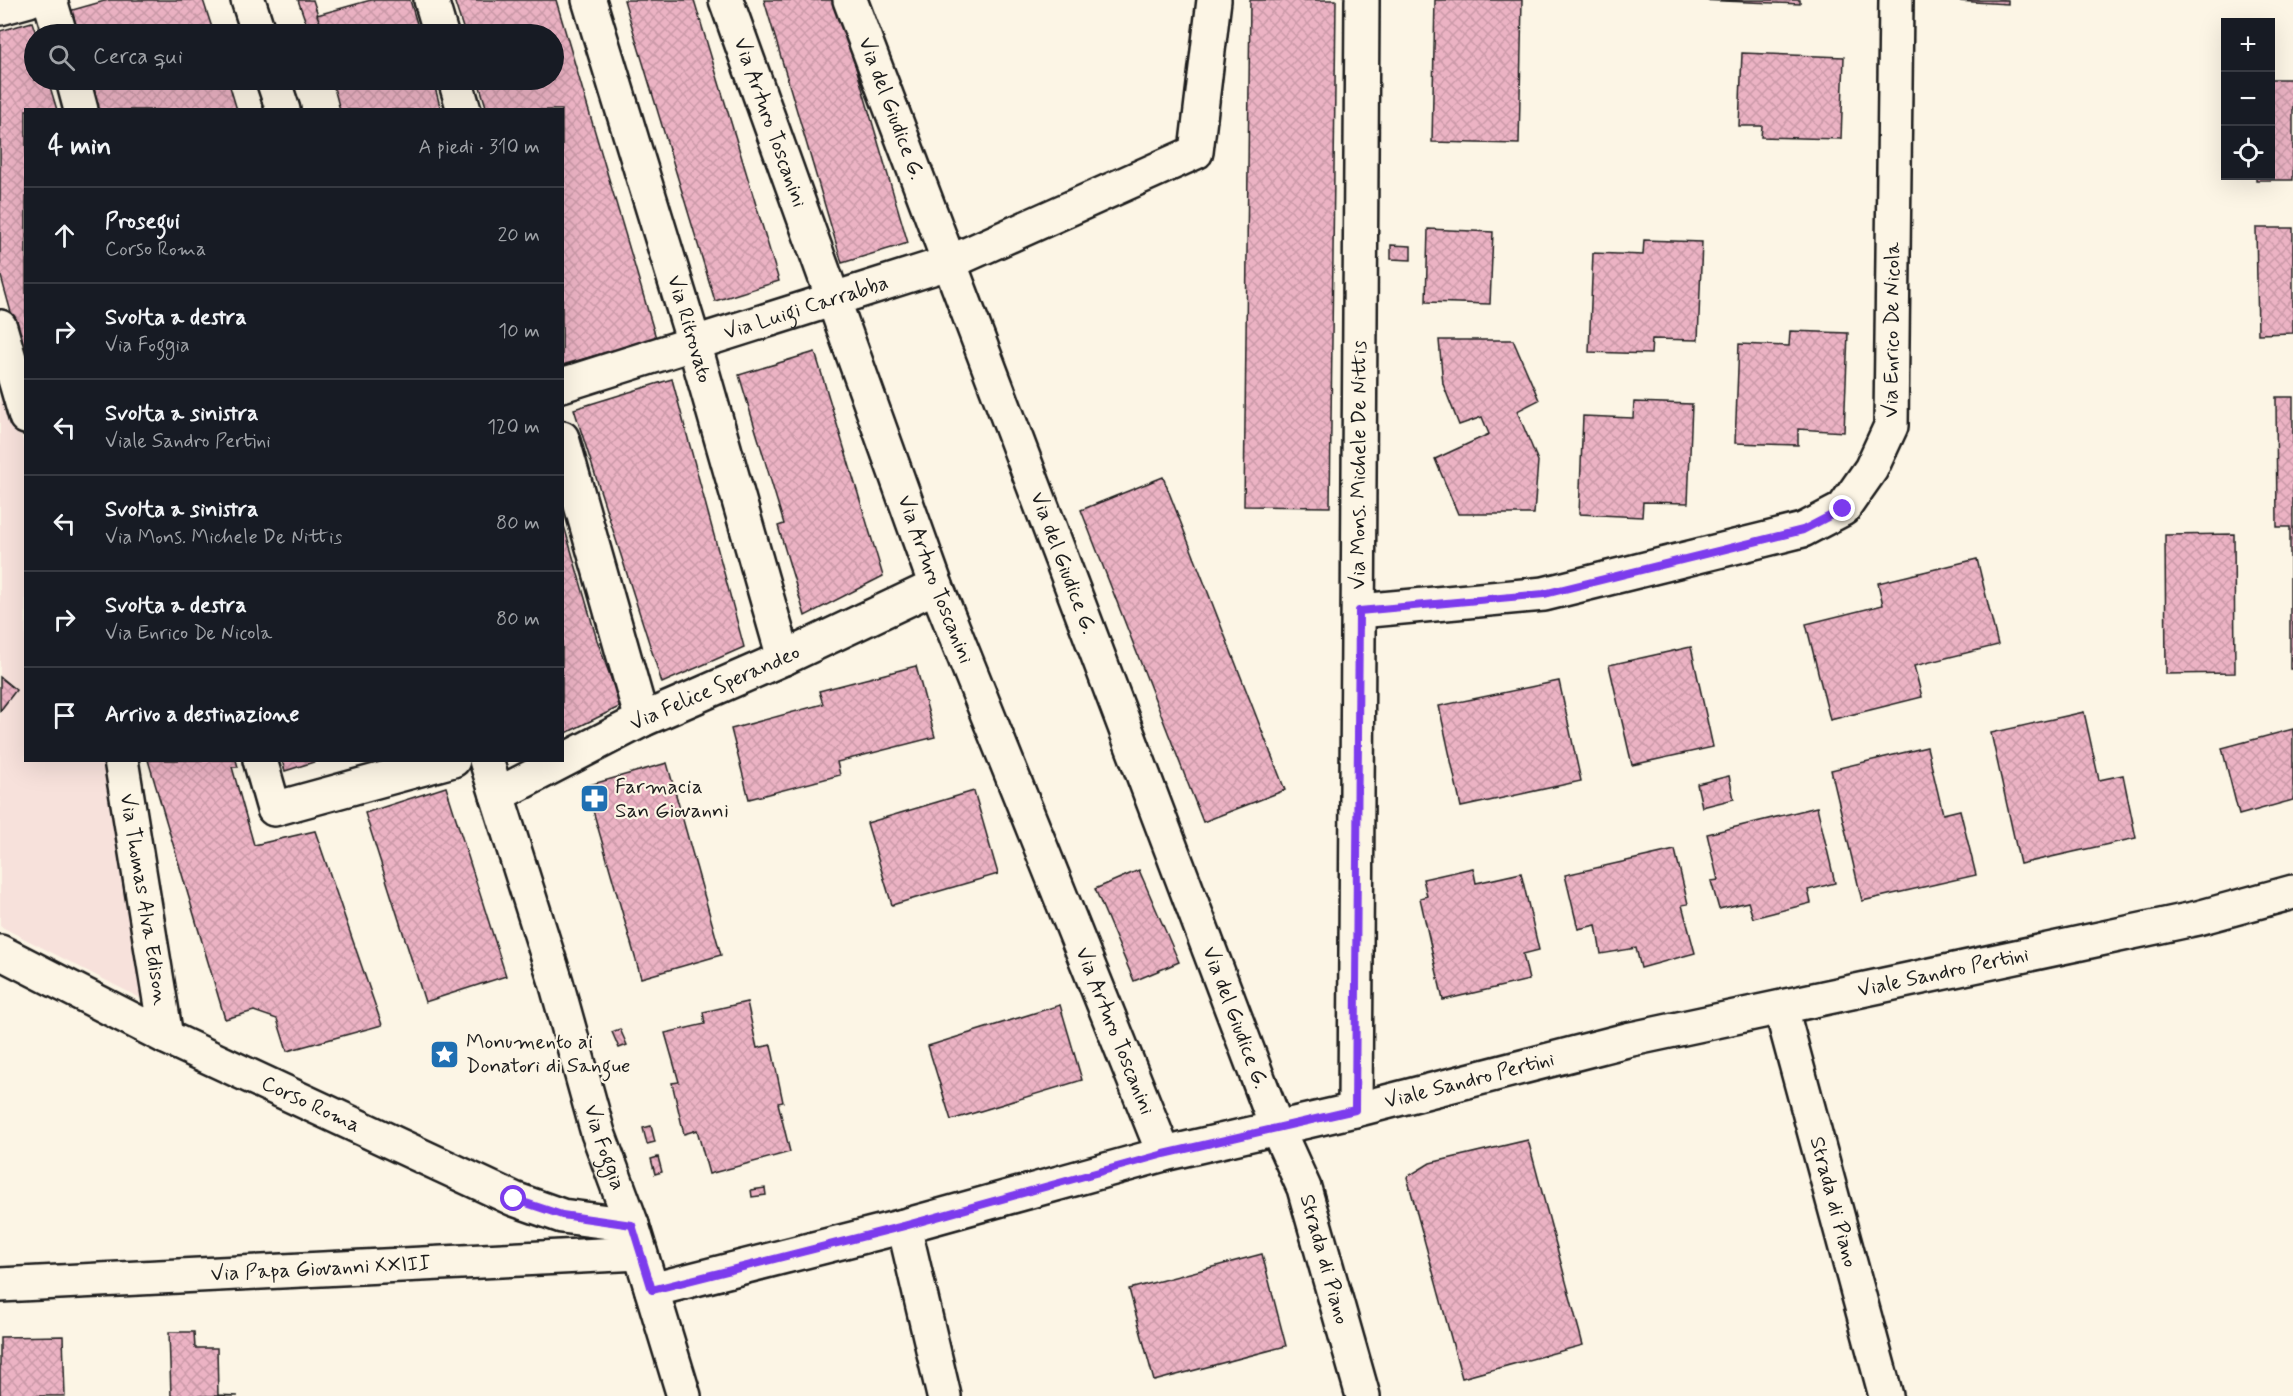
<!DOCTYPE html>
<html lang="it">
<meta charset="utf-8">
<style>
:root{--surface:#171b24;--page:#242831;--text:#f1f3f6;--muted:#9ea1a6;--line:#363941}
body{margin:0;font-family:Mynerve,sans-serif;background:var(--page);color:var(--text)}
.controls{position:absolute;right:18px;top:18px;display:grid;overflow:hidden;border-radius:0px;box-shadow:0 6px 24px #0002}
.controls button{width:54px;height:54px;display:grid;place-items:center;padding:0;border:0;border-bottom:2px solid var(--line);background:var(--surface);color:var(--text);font:30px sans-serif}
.stop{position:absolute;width:18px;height:18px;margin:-14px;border:4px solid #7c3aed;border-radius:50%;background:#fff}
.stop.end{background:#7c3aed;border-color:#fff;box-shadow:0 2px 6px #0008}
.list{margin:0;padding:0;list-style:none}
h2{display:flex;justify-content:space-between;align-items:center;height:78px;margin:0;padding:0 24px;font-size:26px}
h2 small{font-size:20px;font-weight:400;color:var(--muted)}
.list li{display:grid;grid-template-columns:39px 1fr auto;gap:18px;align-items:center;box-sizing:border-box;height:96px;padding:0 24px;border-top:2px solid var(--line)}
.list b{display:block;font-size:22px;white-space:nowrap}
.list p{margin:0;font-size:20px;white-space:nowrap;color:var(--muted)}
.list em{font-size:20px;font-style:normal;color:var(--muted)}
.icon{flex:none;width:33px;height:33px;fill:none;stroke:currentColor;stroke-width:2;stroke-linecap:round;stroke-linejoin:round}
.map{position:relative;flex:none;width:2293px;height:1396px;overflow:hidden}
.search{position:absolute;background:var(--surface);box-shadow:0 6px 24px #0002;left:24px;top:24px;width:540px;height:66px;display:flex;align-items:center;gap:15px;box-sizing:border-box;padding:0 21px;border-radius:33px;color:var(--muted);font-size:22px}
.panel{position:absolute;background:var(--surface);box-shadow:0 6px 24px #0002;left:24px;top:108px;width:540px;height:654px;border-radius:0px}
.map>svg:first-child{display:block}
.built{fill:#f7e1db}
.building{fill:url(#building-cross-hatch);stroke:#1c1c1c;stroke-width:1.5}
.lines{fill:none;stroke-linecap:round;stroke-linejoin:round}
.street-casing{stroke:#1c1c1c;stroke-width:38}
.secondary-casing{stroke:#1c1c1c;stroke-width:38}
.street{stroke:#fcf5e5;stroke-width:33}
.secondary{stroke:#fcf5e5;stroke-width:33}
.route{stroke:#7c3aed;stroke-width:8}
.labels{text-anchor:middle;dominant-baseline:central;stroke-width:4.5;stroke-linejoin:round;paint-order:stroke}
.street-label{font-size:21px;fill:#1c1c1c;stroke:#fcf5e5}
.poi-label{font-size:21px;fill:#1c1c1c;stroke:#fcf5e5;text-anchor:start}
</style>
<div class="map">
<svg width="2293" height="1396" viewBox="0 0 2293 1396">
<defs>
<pattern id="building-cross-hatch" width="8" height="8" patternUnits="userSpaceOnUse" patternTransform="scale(1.5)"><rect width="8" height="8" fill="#ecb3c4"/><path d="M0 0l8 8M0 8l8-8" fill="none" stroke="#ca99a8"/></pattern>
</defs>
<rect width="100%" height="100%" fill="#fcf5e5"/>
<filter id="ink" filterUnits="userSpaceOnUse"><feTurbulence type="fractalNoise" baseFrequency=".0167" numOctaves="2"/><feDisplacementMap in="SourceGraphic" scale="12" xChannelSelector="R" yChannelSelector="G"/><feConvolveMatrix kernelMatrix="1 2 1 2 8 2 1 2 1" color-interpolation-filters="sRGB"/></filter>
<g filter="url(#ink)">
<path class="built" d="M0,358L25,449L26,760L106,761L144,1000L0,926Z"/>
<g class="building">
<path d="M108,0H203L214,34H76L69,11Z"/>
<path d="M298,0H313L323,30L310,34Z"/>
<path d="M371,0H410L420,34H319L318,32L323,30L317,15Z"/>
<path d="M454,0H556L656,338L562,365V110H487L478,80H554V34H465Z"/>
<path d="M624,0H694L779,281L715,301Z"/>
<path d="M764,0H836L908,243L842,263Z"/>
<path d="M1250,0H1336L1330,507L1244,506Z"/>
<path d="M1435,0H1522L1519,144L1432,142Z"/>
<path d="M1698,0H1800V4Z"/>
<path d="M1939,0H2008V4Z"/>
<path d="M32,22L36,34L34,80H48L57,110H26V366L0,273V31Z"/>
<path d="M1742,53L1844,57L1841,139L1761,137L1762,126H1739Z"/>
<path d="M2270,79H2293V180H2256V176H2270Z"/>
<path d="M89,80H228L237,110H98Z"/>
<path d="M332,80H433L441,110H340Z"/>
<path d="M2256,228H2293V333L2258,334Z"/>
<path d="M1428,229L1493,232L1490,304L1426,302Z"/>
<path d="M1644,240L1702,242L1698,340L1652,339L1651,354L1589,352L1593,253L1643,255Z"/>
<path d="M1391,245L1411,246V260L1391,259Z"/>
<path d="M1790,331L1848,333L1844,432L1798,429V445L1735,443L1739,344L1789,346Z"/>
<path d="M1439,340H1513L1539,400L1517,411L1538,461L1534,514H1458L1435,459L1489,434L1482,417L1459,425L1443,384Z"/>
<path d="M815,352L883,576L805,616L778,526L784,524L739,375Z"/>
<path d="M672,379L744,647L662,683L574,409Z"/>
<path d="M2276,397H2293V669H2290V527H2277Z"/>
<path d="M1634,402L1692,404L1688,503L1643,502L1642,517L1579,514L1583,416L1633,418Z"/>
<path d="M1163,477L1285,790L1203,822L1081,510Z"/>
<path d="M562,519L597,640L621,706L562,735Z"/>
<path d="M2234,534L2235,673L2166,674L2165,535Z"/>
<path d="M1977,559L1998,645L1914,666L1922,697L1830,720L1806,624L1883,605L1878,583Z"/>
<path d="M1691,647L1713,747L1632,765L1609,665Z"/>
<path d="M916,666L935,737L837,762L840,775L749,799L731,729L823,704L819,691Z"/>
<path d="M0,677L16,690L0,711Z"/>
<path d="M1559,681L1581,781L1461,807L1439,706Z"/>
<path d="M2084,712L2099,780L2123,775L2136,838L2020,864L1991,733Z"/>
<path d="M2293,729V800L2239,815L2222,748Z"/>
<path d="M1927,747L1943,814L1960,810L1976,875L1862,901L1831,770Z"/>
<path d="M148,760H236L238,767H232L254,845L315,831L382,1025L287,1051L277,1019L254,1011L225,1019Z"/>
<path d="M282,760H320L285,771Z"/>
<path d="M667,763L721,955L641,978L586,786Z"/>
<path d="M1729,776L1734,799L1702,807L1697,784Z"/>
<path d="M446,787L506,976L425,1002L365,813Z"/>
<path d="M974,791L998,874L892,905L867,823Z"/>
<path d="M1817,807L1835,883L1808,890L1811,903L1753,918L1748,902L1719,909L1711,881L1718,880L1707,834Z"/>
<path d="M1675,850L1688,904L1682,905L1695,953L1641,968L1636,948L1601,954L1596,925L1578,929L1565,875Z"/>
<path d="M1473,868L1476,883L1521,873L1539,950L1523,954L1529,980L1443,1000L1420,898L1427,896L1423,879Z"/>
<path d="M1139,870L1179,962L1134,981L1095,889Z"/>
<path d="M747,1002L757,1048L771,1045L783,1102L778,1103L790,1152L709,1174L697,1130L684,1134L672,1083L679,1082L665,1033L705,1024L703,1012Z"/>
<path d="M1060,1005L1082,1080L951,1120L928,1046Z"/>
<path d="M620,1029L627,1045L619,1048L612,1032Z"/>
<path d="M651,1126L655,1142L647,1144L643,1128Z"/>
<path d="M1528,1140L1583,1345L1462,1378L1407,1177L1430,1163Z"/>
<path d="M658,1157L662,1172L655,1174L651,1159Z"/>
<path d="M765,1188L766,1195L752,1197L751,1190Z"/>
<path d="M1262,1254L1286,1346L1154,1381L1129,1289Z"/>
<path d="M169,1332H194L195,1348H217L218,1395L238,1396H171Z"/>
<path d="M63,1336L65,1396H0V1337Z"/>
</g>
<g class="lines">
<defs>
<g id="street">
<path d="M50,0L60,34"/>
<path d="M431,0L441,34"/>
<path id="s1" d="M589,0L694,343L784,658"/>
<path id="s2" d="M726,0L936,586L1164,1154"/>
<path id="s3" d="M850,0L1276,1126L1304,1188L1363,1396"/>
<path d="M0,8L29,0"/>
<path d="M73,80L81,110"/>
<path d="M455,80L464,110"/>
<path d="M0,327L26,417"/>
<path id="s4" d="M562,385L948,263L1196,152L1214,0"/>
<path d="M562,438L642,720"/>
<path id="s5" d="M1359,611L1544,594L1803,530L1843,509L1871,469L1891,426L1896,0"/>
<path id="s6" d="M121,760L166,1037"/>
<path d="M260,760L274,809L453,760"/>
<path id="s7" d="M497,795L642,720L784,658L936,586"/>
<path id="s8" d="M1781,1008L1886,1396"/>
<path id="s9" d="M1355,1110L1362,0"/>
<path d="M904,1226L944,1396"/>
<path id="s10" d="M0,1285L640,1253"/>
</g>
<g id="secondary">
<path d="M248,0L259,34"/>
<path d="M273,80L283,110"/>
<path id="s11" d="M486,760L556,982L598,1133L632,1225L684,1396"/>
<path id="s12" d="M0,952L166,1037L514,1199L562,1216L632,1225"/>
<path id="s13" d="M652,1290L904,1226L1164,1154L1355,1110L1627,1040L2198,918L2293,892"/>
</g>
</defs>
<use href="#street" class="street-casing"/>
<use href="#secondary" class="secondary-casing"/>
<use href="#street" class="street"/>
<use href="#secondary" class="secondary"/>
</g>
</g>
<g class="lines" filter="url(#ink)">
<path class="route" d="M514,1199L562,1215L632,1225L652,1290L904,1226L1164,1154L1355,1110L1359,611L1544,594L1803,530L1843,509"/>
</g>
<defs>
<symbol id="pharmacy-square" viewBox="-11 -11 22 22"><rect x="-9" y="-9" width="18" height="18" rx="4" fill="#1f6fb2" stroke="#fcf5e5"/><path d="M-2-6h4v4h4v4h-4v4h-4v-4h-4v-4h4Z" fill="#fff"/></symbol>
<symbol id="sight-square" viewBox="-11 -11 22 22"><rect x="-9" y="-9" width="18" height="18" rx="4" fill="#1f6fb2" stroke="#fcf5e5"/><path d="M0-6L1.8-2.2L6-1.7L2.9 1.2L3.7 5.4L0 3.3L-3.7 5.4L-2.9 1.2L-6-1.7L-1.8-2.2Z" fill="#fff"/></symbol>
</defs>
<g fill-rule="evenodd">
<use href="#pharmacy-square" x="578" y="782" width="33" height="33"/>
<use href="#sight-square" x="428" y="1038" width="33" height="33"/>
</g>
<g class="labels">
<g class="street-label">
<text stroke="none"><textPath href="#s3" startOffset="116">Via del Giudice G.</textPath></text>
<text stroke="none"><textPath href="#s2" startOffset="130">Via Arturo Toscanini</textPath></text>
<text stroke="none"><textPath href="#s4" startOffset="256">Via Luigi Carrabba</textPath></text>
<text stroke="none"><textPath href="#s1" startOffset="344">Via Ritrovato</textPath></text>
<text stroke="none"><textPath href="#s5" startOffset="690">Via Enrico De Nicola</textPath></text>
<text stroke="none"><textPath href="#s9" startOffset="645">Via Mons. Michele De Nittis</textPath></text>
<text stroke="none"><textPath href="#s3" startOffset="602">Via del Giudice G.</textPath></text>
<text stroke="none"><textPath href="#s2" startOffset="616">Via Arturo Toscanini</textPath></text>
<text stroke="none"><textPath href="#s7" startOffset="243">Via Felice Sperandeo</textPath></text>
<text stroke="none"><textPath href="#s6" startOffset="141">Via Thomas Alva Edison</textPath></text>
<text stroke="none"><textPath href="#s13" startOffset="1330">Viale Sandro Pertini</textPath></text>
<text stroke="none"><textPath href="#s3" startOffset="1088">Via del Giudice G.</textPath></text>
<text stroke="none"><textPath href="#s2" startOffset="1102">Via Arturo Toscanini</textPath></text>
<text stroke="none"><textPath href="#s13" startOffset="844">Viale Sandro Pertini</textPath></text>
<text stroke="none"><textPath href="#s12" startOffset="346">Corso Roma</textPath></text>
<text stroke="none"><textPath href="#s11" startOffset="405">Via Foggia</textPath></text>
<text stroke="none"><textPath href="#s8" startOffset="201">Strada di Piano</textPath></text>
<text stroke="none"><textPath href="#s3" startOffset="1346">Strada di Piano</textPath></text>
<text stroke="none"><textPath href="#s10" startOffset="321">Via Papa Giovanni XXIII</textPath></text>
</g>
<g class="poi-label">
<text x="615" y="787">Farmacia<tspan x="615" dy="24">San Giovanni</tspan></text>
<text x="466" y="1042">Monumento ai<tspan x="466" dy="24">Donatori di Sangue</tspan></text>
</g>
</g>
</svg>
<div class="controls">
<button>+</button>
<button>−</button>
<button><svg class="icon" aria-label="locate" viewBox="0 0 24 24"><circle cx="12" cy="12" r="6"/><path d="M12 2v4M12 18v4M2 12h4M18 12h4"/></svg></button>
</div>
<div class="stop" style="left:514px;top:1199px"></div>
<div class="stop end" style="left:1843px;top:509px"></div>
<div class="search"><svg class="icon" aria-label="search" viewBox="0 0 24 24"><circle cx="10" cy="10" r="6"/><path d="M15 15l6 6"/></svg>Cerca qui</div>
<section class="panel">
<h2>4 min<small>A piedi · 310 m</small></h2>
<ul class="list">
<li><svg class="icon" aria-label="ahead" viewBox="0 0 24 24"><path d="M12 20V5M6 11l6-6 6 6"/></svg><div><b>Prosegui</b><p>Corso Roma</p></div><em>20 m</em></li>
<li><svg class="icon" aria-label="right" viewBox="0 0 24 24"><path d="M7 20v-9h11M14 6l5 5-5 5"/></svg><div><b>Svolta a destra</b><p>Via Foggia</p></div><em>10 m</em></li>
<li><svg class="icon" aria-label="left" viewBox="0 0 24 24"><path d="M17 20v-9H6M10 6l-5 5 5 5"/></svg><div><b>Svolta a sinistra</b><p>Viale Sandro Pertini</p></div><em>120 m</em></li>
<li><svg class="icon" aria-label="left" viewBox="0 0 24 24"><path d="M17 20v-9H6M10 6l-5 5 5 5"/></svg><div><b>Svolta a sinistra</b><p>Via Mons. Michele De Nittis</p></div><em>80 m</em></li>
<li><svg class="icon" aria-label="right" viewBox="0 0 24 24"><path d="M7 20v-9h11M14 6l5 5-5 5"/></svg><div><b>Svolta a destra</b><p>Via Enrico De Nicola</p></div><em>80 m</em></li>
<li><svg class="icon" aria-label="arrive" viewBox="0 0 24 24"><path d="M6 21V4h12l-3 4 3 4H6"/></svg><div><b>Arrivo a destinazione</b></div></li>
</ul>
</section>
</div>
